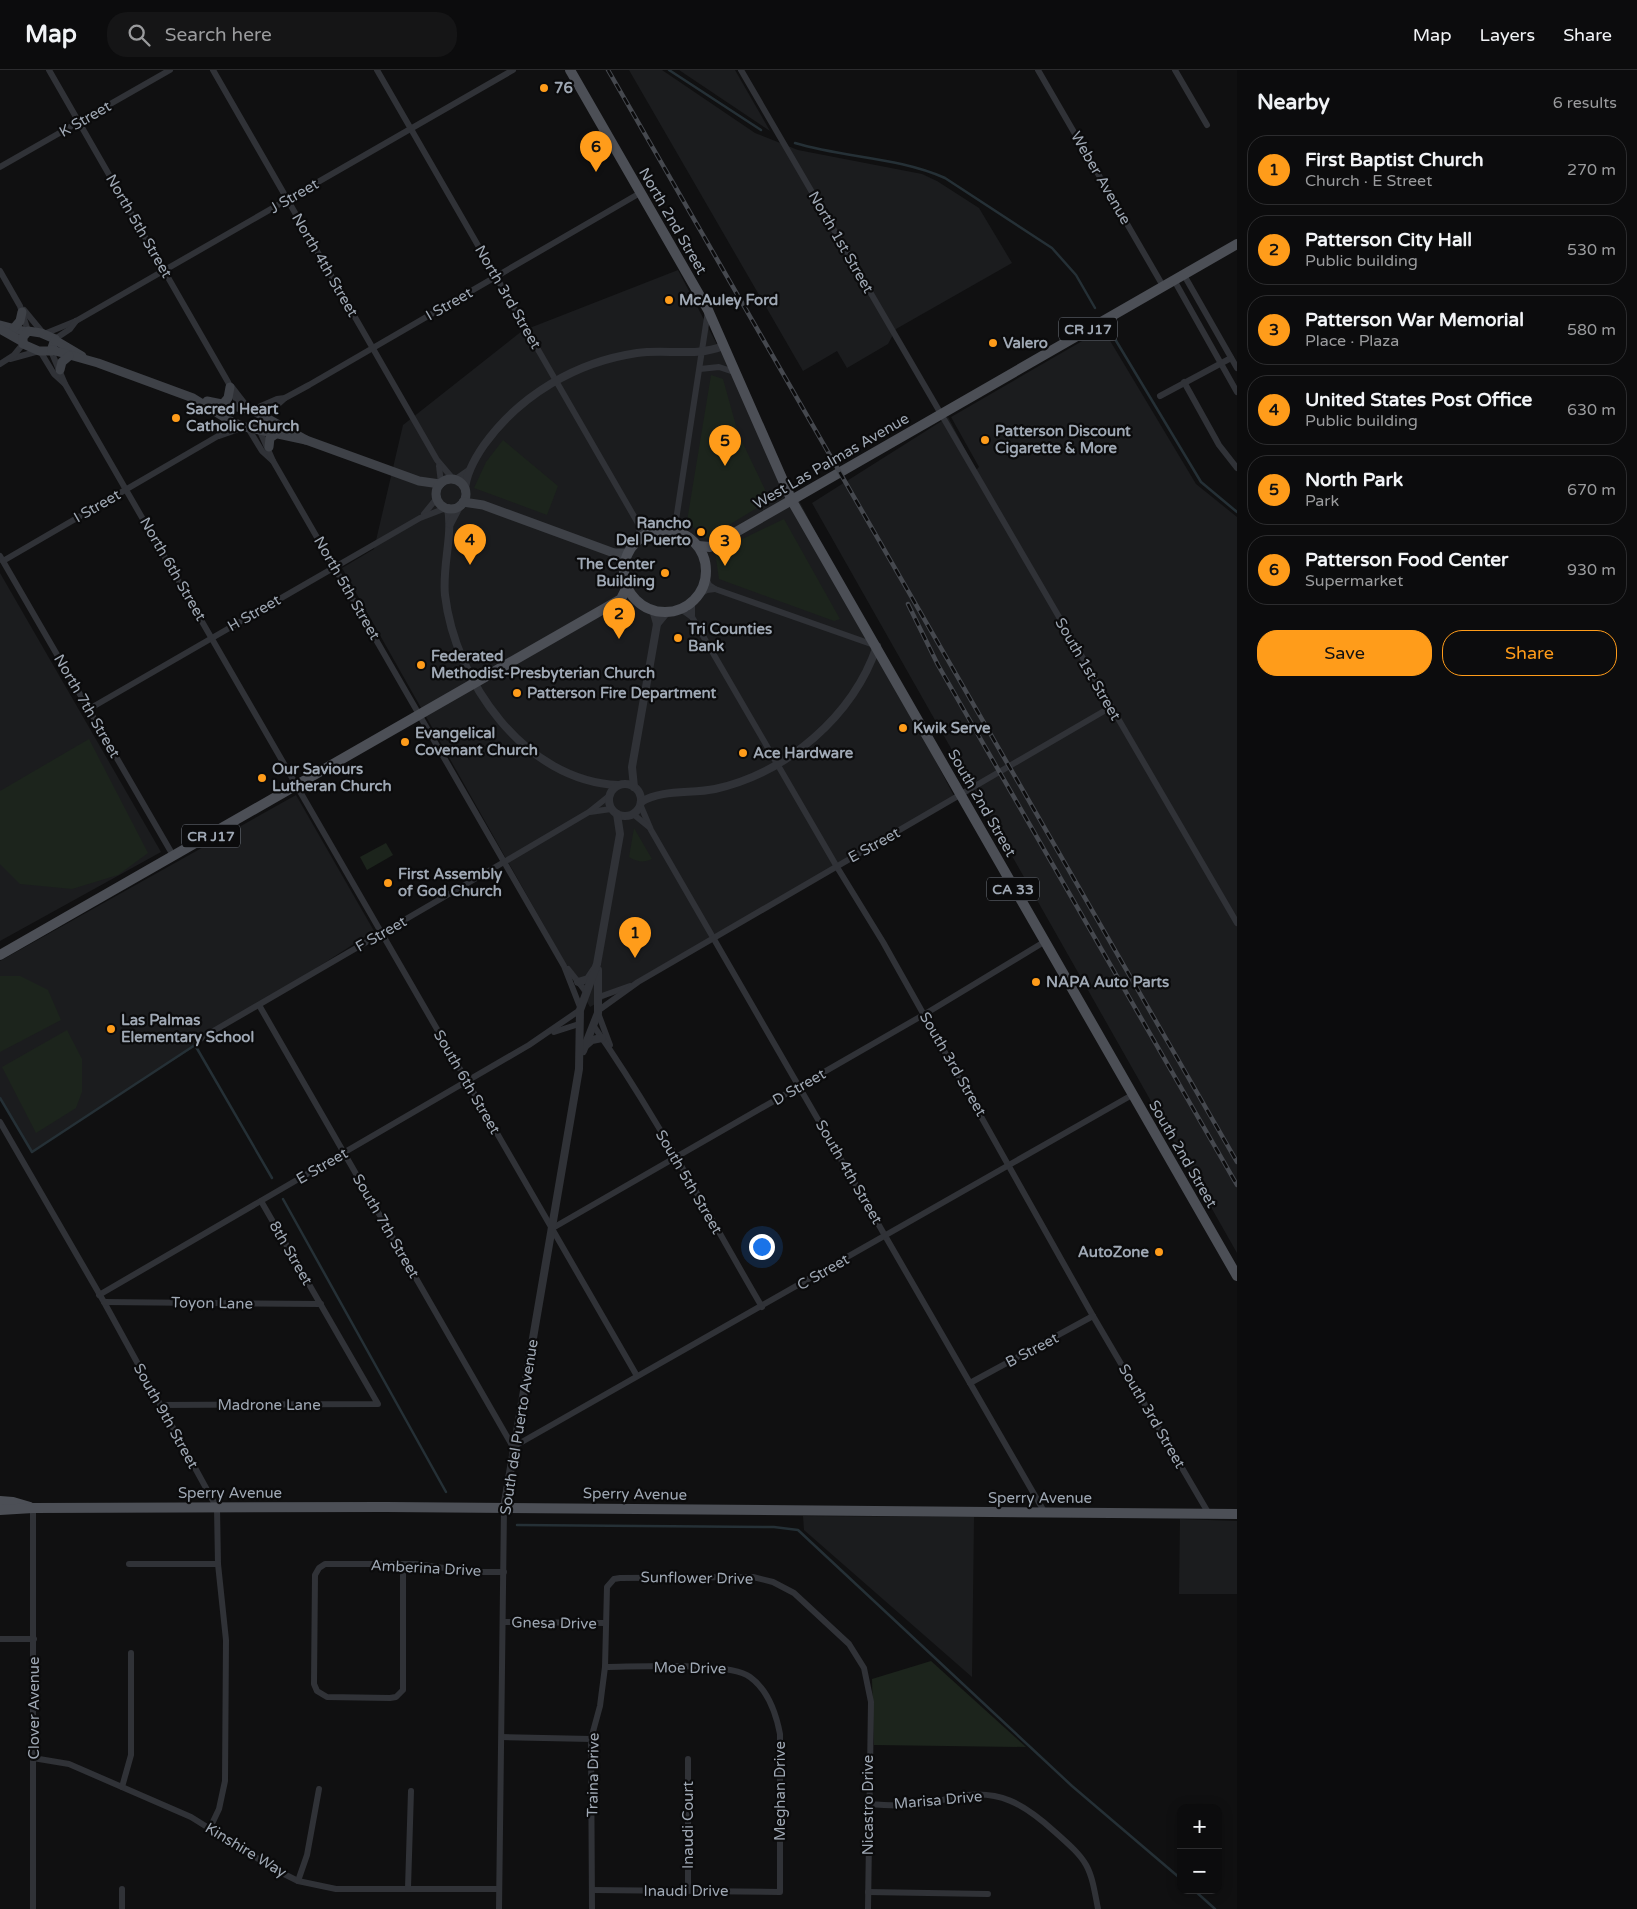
<!DOCTYPE html>
<meta charset="utf-8">
<style>
:root{--surface:#0c0c0d;--page:#151516;--text:#f1f3f6;--muted:#9a9b9d;--line:#2c2c2e;--accent:#ff9c1a}
body{margin:0;font-family:"Varela Round",sans-serif;background:var(--page);color:var(--text)}
.controls{position:absolute;right:15px;bottom:15px;display:grid;overflow:hidden;border-radius:10px;box-shadow:0 2px 12px #0003}
.controls button{width:45px;height:45px;display:grid;place-items:center;padding:0;border:0;border-bottom:1px solid var(--line);background:var(--surface);color:var(--text);font:25px sans-serif}
.you{position:absolute;left:761px;top:1176px;width:18px;height:18px;margin:-12px;border:4px solid #fff;border-radius:50%;background:#1a73e8;box-shadow:0 0 0 8px #1a73e833}
.badge{display:grid;place-items:center;width:32px;height:32px;border-radius:50%;background:var(--accent);color:#111;font-size:16px;font-weight:700}
.pin{position:absolute;translate:-50% -41px;filter:drop-shadow(0 1px 2px #0008)}
.pin::after{content:'';position:absolute;top:26px;width:18px;height:15px;background:inherit;clip-path:polygon(0 0,100% 0,50% 100%)}
.list{margin:0;padding:0;list-style:none}
h2{display:flex;justify-content:space-between;align-items:center;height:65px;margin:0;padding:0 20px;font-size:21px}
h2 small{font-size:16px;font-weight:400;color:var(--muted)}
.list li{display:grid;grid-template-columns:32px 1fr auto;gap:15px;align-items:center;box-sizing:border-box;height:70px;margin:0 10px 10px;padding:0 10px;border:1px solid var(--line);border-radius:20px}
.list b{display:block;font-size:19px;white-space:nowrap}
.list p{margin:0;font-size:16px;white-space:nowrap;color:var(--muted)}
.list em{font-size:16px;font-style:normal;color:var(--muted)}
.actions{display:flex;gap:10px;padding:15px 20px}
.actions a{flex:1;padding:11px 0;border:1px solid var(--accent);border-radius:20px;text-align:center;font-size:18px;color:var(--accent)}
.actions .main{background:var(--accent);color:#111}
.icon{flex:none;width:28px;height:28px;fill:none;stroke:currentColor;stroke-width:2;stroke-linecap:round;stroke-linejoin:round}
.map{position:relative;flex:none;width:1237px;height:1839px;overflow:hidden}
header{display:flex;align-items:center;gap:30px;box-sizing:border-box;height:70px;padding:0 25px;background:var(--surface);border-bottom:1px solid var(--line)}
header strong{font-size:24px}
nav{display:flex;gap:28px;margin-inline-start:auto;font-size:18px}
.search{width:350px;height:45px;background:var(--page);display:flex;align-items:center;gap:12px;box-sizing:border-box;padding:0 18px;border-radius:20px;color:var(--muted);font-size:19px}
main{display:flex}
aside{flex:1;background:var(--surface)}
.map>svg:first-child{display:block}
.built{fill:#1b1c1e}
.green{fill:#1c241c}
.lines{fill:none;stroke-linecap:round;stroke-linejoin:round}
.stream{stroke:#253036;stroke-width:2.5}
.minor{stroke:#303237;stroke-width:6}
.tertiary{stroke:#303237;stroke-width:8}
.secondary{stroke:#3e4147;stroke-width:9}
.primary{stroke:#4c4f56;stroke-width:10}
.rail-casing{stroke:#45484e;stroke-width:4.5}
.rail{stroke:#0b0b0c;stroke-width:2.5;stroke-dasharray:8;stroke-linecap:butt}
.poi-dot{fill:#ff9c1a;stroke:#0b0b0c;stroke-width:2}
.labels{text-anchor:middle;dominant-baseline:central;stroke-width:4.5;stroke-linejoin:round;paint-order:stroke}
.shield{fill:#0b0b0c;stroke:#737982;stroke-width:1}
.shield-label{font-size:14px;font-weight:bold;fill:#9fa8b4}
.poi-label{font-size:15px;font-weight:bold;fill:#9fa8b4;stroke:#0b0b0c;text-anchor:start}
.street-label{font-size:15px;fill:#9fa8b4;stroke:#0b0b0c}
</style>
<header>
<strong>Map</strong>
<div class="search"><svg class="icon" aria-label="search" viewBox="0 0 24 24"><circle cx="10" cy="10" r="6"/><path d="M15 15l6 6"/></svg>Search here</div>
<nav><a>Map</a><a>Layers</a><a>Share</a></nav>
</header>
<main>
<div class="map">
<svg width="1237" height="1839" viewBox="0 0 1237 1839">
<rect width="100%" height="100%" fill="#101011"/>
<g class="built">
<path d="M629,0H662L755,63L798,80L922,104L937,111L979,138L1012,193L896,259L888,274L847,298L837,281L803,301Z"/>
<path d="M679,0H735L770,61Z"/>
<path d="M678,200L954,726L590,937L342,498L374,479L403,355L522,261Z"/>
<path d="M1103,259L1196,414L1237,447V1183L812,433L948,347L976,400L979,397L951,347Z"/>
<path d="M0,503L161,782L0,871Z"/>
<path d="M296,725L374,861L31,1082L0,1027V891Z"/>
<path d="M803,1446L974,1447L972,1607L804,1460Z"/>
<path d="M1180,1449L1237,1451V1524H1179Z"/>
</g>
<g class="green">
<path d="M711,305L723,309L738,363L770,430L706,469L687,451Z"/>
<path d="M503,370L558,416L547,445L474,418L486,392Z"/>
<path d="M784,449L840,549L834,551L719,509L715,482Z"/>
<path d="M89,669L148,783L118,805L72,819L20,814L0,794V721Z"/>
<path d="M634,758L652,789C644,793 637,792 629,787Z"/>
<path d="M386,773L393,785L367,800L360,787Z"/>
<path d="M0,906H20L48,920L61,950L0,982Z"/>
<path d="M67,960L82,989V1022L76,1038L36,1063L2,997Z"/>
<path d="M931,1591L1026,1677L874,1675L872,1609Z"/>
</g>
<g class="lines">
<g class="stream">
<path d="M669,0L761,60"/>
<path d="M795,73C845,88 897,87 945,108L1052,178L1076,205L1095,238"/>
<path d="M1112,264L1201,412L1237,442"/>
<path d="M0,1028L32,1082L195,975L272,1108"/>
<path d="M283,1129L446,1422"/>
<path d="M517,1455L774,1457L798,1460L1072,1716L1181,1809"/>
<path d="M1194,1820L1215,1839"/>
</g>
<g class="minor">
<path d="M49,0L228,312L240,338"/>
<path d="M213,0L437,390L454,410"/>
<path d="M377,0L639,455L640,468"/>
<path d="M741,0L1237,853"/>
<path d="M1038,0L1163,216"/>
<path d="M1175,0L1207,55"/>
<path d="M0,97L170,0"/>
<path d="M0,201L20,236L28,261"/>
<path d="M1184,205L1237,298"/>
<path d="M1174,210L1237,322"/>
<path d="M24,240L43,263"/>
<path d="M44,264L76,251L513,0"/>
<path d="M55,269L70,259L76,251"/>
<path d="M40,281L54,304L65,314"/>
<path d="M51,281L65,314L637,1306"/>
<path d="M10,289L39,281"/>
<path d="M0,294L14,285L23,274"/>
<path d="M700,299L719,297L734,302"/>
<path d="M1184,312L1219,375L1237,398"/>
<path d="M232,317L249,339"/>
<path d="M1160,326L1231,288"/>
<path d="M252,340L277,329L285,328L309,315L640,123"/>
<path d="M264,347L285,328"/>
<path d="M248,358L262,381L273,391"/>
<path d="M259,359L273,391L564,896L580,937"/>
<path d="M219,366L245,357"/>
<path d="M439,396L441,413"/>
<path d="M424,444L437,428"/>
<path d="M640,456L650,463"/>
<path d="M667,460L673,456L675,452"/>
<path d="M679,462L676,450L708,241"/>
<path d="M0,486L174,787"/>
<path d="M3,491L218,366L232,352"/>
<path d="M706,508L709,515L715,519L874,575"/>
<path d="M700,524L707,520L715,519"/>
<path d="M681,539L692,547L837,797L883,872L1093,1246L1209,1444"/>
<path d="M692,545V532"/>
<path d="M89,639L420,448L446,438"/>
<path d="M640,734L651,760L1045,1443"/>
<path d="M590,742L611,739"/>
<path d="M633,744L649,757"/>
<path d="M568,899L587,923"/>
<path d="M599,927L630,916"/>
<path d="M259,935L513,1377L1132,1025"/>
<path d="M599,940L638,912L1111,637"/>
<path d="M598,943L610,975"/>
<path d="M593,955C656,1045 707,1143 762,1237"/>
<path d="M554,962L579,954"/>
<path d="M198,970L504,792L589,742L609,726"/>
<path d="M0,1052L104,1232L217,1438L218,1494L226,1570L225,1711L219,1739L210,1758"/>
<path d="M551,1159L925,944L1044,872"/>
<path d="M99,1225L529,975L580,940"/>
<path d="M104,1232L321,1234"/>
<path d="M970,1313L1093,1246"/>
<path d="M160,1335L378,1334L261,1131"/>
<path d="M129,1494H218"/>
<path d="M403,1494V1620L396,1627L390,1628L327,1627L317,1621L314,1614L315,1505L319,1498L325,1494H416L472,1502H504"/>
<path d="M504,1552L605,1553"/>
<path d="M0,1569H34"/>
<path d="M502,1667L591,1669"/>
<path d="M33,1688L69,1694L191,1747L276,1800L298,1811L336,1819H499"/>
<path d="M122,1717L131,1685V1583"/>
<path d="M868,1734C888,1735 910,1737 929,1733C938,1732 947,1728 955,1727C999,1718 1024,1734 1055,1762C1089,1792 1090,1795 1098,1839"/>
<path d="M298,1811L307,1785L319,1719"/>
<path d="M408,1818L411,1721"/>
<path d="M592,1820L780,1822V1664C776,1643 768,1620 750,1607C729,1591 635,1597 605,1597"/>
<path d="M688,1821V1689"/>
<path d="M868,1822L988,1824"/>
<path d="M33,1839V1438"/>
<path d="M122,1839V1819"/>
<path d="M499,1839L504,1438"/>
<path d="M592,1839L591,1669L600,1636L605,1597L607,1517L614,1509L620,1508L753,1507L773,1512L794,1523L849,1574L864,1598L871,1632L868,1839"/>
</g>
<g class="tertiary">
<path d="M456,410L469,401"/>
<path d="M465,420C466,403 475,388 484,375C520,325 576,292 637,283C665,279 697,287 723,276"/>
<path d="M448,438C453,466 442,496 445,525C455,611 525,711 618,715"/>
<path d="M450,454L460,435"/>
<path d="M657,554L667,542"/>
<circle cx="625" cy="730" r="16"/>
<path d="M634,717L632,697L657,554L653,540"/>
<path d="M641,732C662,719 691,724 715,719C787,703 853,646 877,576"/>
<path d="M578,912L588,909L594,900"/>
<path d="M585,976L592,970L602,968"/>
<path d="M583,981L598,943V900"/>
<path d="M504,1438L579,999L580,940L597,894L620,764L617,744"/>
</g>
<g class="secondary">
<path d="M0,255L27,262"/>
<path d="M14,258L20,251L22,242"/>
<path d="M0,259L23,272"/>
<path d="M28,261L41,263L55,269L51,281H39L23,274V267Z"/>
<path d="M55,270L82,286"/>
<path d="M52,280L98,293L193,328L232,352L245,357L306,370"/>
<path d="M60,300L62,292L69,286"/>
<path d="M207,331L252,340L306,370L419,411L440,414"/>
<path d="M222,335L228,328L230,317"/>
<path d="M269,377L270,368L277,363"/>
<circle cx="451" cy="424" r="15"/>
<path d="M463,432L483,435L614,483H628"/>
<path d="M614,483L621,488L624,495"/>
</g>
<g class="primary">
<path d="M570,0L708,240L792,431L1237,1206"/>
<circle cx="665" cy="501" r="41"/>
<path d="M698,476L710,477L1237,174"/>
<path d="M0,885L621,529L627,517"/>
<path d="M0,1431L13,1432L30,1437"/>
<path d="M0,1440L33,1438L386,1437L1237,1444"/>
</g>
<defs>
<g id="rail">
<path d="M608,0L1237,1092"/>
<path d="M908,534L938,595L1237,1115"/>
</g>
</defs>
<use href="#rail" class="rail-casing"/>
<use href="#rail" class="rail"/>
</g>
<g class="poi-dot">
<circle cx="544" cy="18" r="5"/>
<circle cx="669" cy="230" r="5"/>
<circle cx="993" cy="273" r="5"/>
<circle cx="176" cy="348" r="5"/>
<circle cx="985" cy="370" r="5"/>
<circle cx="701" cy="462" r="5"/>
<circle cx="665" cy="503" r="5"/>
<circle cx="678" cy="568" r="5"/>
<circle cx="421" cy="595" r="5"/>
<circle cx="517" cy="623" r="5"/>
<circle cx="903" cy="658" r="5"/>
<circle cx="405" cy="672" r="5"/>
<circle cx="743" cy="683" r="5"/>
<circle cx="262" cy="708" r="5"/>
<circle cx="388" cy="813" r="5"/>
<circle cx="1036" cy="912" r="5"/>
<circle cx="111" cy="959" r="5"/>
<circle cx="1159" cy="1182" r="5"/>
</g>
<g class="labels">
<g class="shield">
<rect x="1059" y="247.5" width="58" height="23" rx="4"/>
<rect x="182" y="754.5" width="58" height="23" rx="4"/>
<rect x="987" y="807.5" width="52" height="23" rx="4"/>
</g>
<g class="shield-label">
<text x="1088" y="259">CR J17</text>
<text x="211" y="766">CR J17</text>
<text x="1013" y="819">CA 33</text>
</g>
<g class="poi-label">
<text x="554" y="18">76</text>
<text x="679" y="230">McAuley Ford</text>
<text x="1003" y="273">Valero</text>
<text x="186" y="339">Sacred Heart<tspan x="186" dy="17">Catholic Church</tspan></text>
<text x="995" y="361">Patterson Discount<tspan x="995" dy="17">Cigarette &amp; More</tspan></text>
<text x="691" y="453" text-anchor="end">Rancho<tspan x="691" dy="17">Del Puerto</tspan></text>
<text x="655" y="494" text-anchor="end">The Center<tspan x="655" dy="17">Building</tspan></text>
<text x="688" y="559">Tri Counties<tspan x="688" dy="17">Bank</tspan></text>
<text x="431" y="586">Federated<tspan x="431" dy="17">Methodist-Presbyterian Church</tspan></text>
<text x="527" y="623">Patterson Fire Department</text>
<text x="913" y="658">Kwik Serve</text>
<text x="415" y="663">Evangelical<tspan x="415" dy="17">Covenant Church</tspan></text>
<text x="753" y="683">Ace Hardware</text>
<text x="272" y="699">Our Saviours<tspan x="272" dy="17">Lutheran Church</tspan></text>
<text x="398" y="804">First Assembly<tspan x="398" dy="17">of God Church</tspan></text>
<text x="1046" y="912">NAPA Auto Parts</text>
<text x="121" y="950">Las Palmas<tspan x="121" dy="17">Elementary School</tspan></text>
<text x="1149" y="1182" text-anchor="end">AutoZone</text>
</g>
<g class="street-label">
<text transform="translate(85 49) rotate(-30)">K Street</text>
<text transform="translate(1101 108) rotate(60)">Weber Avenue</text>
<text transform="translate(294 126) rotate(-30)">J Street</text>
<text transform="translate(673 151) rotate(60)">North 2nd Street</text>
<text transform="translate(139 156) rotate(60)">North 5th Street</text>
<text transform="translate(841 172) rotate(60)">North 1st Street</text>
<text transform="translate(325 195) rotate(60)">North 4th Street</text>
<text transform="translate(508 227) rotate(60)">North 3rd Street</text>
<text transform="translate(449 234) rotate(-30)">I Street</text>
<text transform="translate(831 391) rotate(-30)">West Las Palmas Avenue</text>
<text transform="translate(97 436) rotate(-30)">I Street</text>
<text transform="translate(173 499) rotate(60)">North 6th Street</text>
<text transform="translate(347 518) rotate(60)">North 5th Street</text>
<text transform="translate(254 543) rotate(-30)">H Street</text>
<text transform="translate(1088 599) rotate(60)">South 1st Street</text>
<text transform="translate(87 636) rotate(60)">North 7th Street</text>
<text transform="translate(982 733) rotate(60)">South 2nd Street</text>
<text transform="translate(874 775) rotate(-29)">E Street</text>
<text transform="translate(381 864) rotate(-30)">F Street</text>
<text transform="translate(953 994) rotate(60)">South 3rd Street</text>
<text transform="translate(467 1012) rotate(60)">South 6th Street</text>
<text transform="translate(799 1017) rotate(-30)">D Street</text>
<text transform="translate(1183 1084) rotate(60)">South 2nd Street</text>
<text transform="translate(322 1096) rotate(-30)">E Street</text>
<text transform="translate(849 1102) rotate(60)">South 4th Street</text>
<text transform="translate(689 1112) rotate(60)">South 5th Street</text>
<text transform="translate(386 1156) rotate(60)">South 7th Street</text>
<text transform="translate(291 1183) rotate(60)">8th Street</text>
<text transform="translate(823 1202) rotate(-30)">C Street</text>
<text transform="translate(212 1233) rotate(1)">Toyon Lane</text>
<text transform="translate(1032 1280) rotate(-28)">B Street</text>
<text x="269" y="1335">Madrone Lane</text>
<text transform="translate(166 1346) rotate(61)">South 9th Street</text>
<text transform="translate(1152 1346) rotate(60)">South 3rd Street</text>
<text transform="translate(519 1357) rotate(-81)">South del Puerto Avenue</text>
<text x="230" y="1423">Sperry Avenue</text>
<text transform="translate(635 1424) rotate(1)">Sperry Avenue</text>
<text x="1040" y="1428">Sperry Avenue</text>
<text transform="translate(426 1498) rotate(3)">Amberina Drive</text>
<text transform="translate(697 1508) rotate(1)">Sunflower Drive</text>
<text transform="translate(554 1553) rotate(1)">Gnesa Drive</text>
<text transform="translate(690 1598) rotate(1)">Moe Drive</text>
<text transform="translate(34 1638) rotate(-90)">Clover Avenue</text>
<text transform="translate(593 1705) rotate(-89)">Traina Drive</text>
<text transform="translate(780 1721) rotate(-90)">Meghan Drive</text>
<text transform="translate(938 1730) rotate(-5)">Marisa Drive</text>
<text transform="translate(868 1735) rotate(-90)">Nicastro Drive</text>
<text transform="translate(688 1755) rotate(-90)">Inaudi Court</text>
<text transform="translate(246 1780) rotate(31)">Kinshire Way</text>
<text x="686" y="1821">Inaudi Drive</text>
</g>
</g>
</svg>
<div class="controls">
<button>+</button>
<button>−</button>
</div>
<div class="you"></div>
<div class="pin badge" style="left:635px;top:888px">1</div>
<div class="pin badge" style="left:619px;top:569px">2</div>
<div class="pin badge" style="left:725px;top:496px">3</div>
<div class="pin badge" style="left:470px;top:495px">4</div>
<div class="pin badge" style="left:725px;top:396px">5</div>
<div class="pin badge" style="left:596px;top:102px">6</div>
</div>
<aside>
<h2>Nearby<small>6 results</small></h2>
<ul class="list">
<li><span class="badge">1</span><div><b>First Baptist Church</b><p>Church · E Street</p></div><em>270 m</em></li>
<li><span class="badge">2</span><div><b>Patterson City Hall</b><p>Public building</p></div><em>530 m</em></li>
<li><span class="badge">3</span><div><b>Patterson War Memorial</b><p>Place · Plaza</p></div><em>580 m</em></li>
<li><span class="badge">4</span><div><b>United States Post Office</b><p>Public building</p></div><em>630 m</em></li>
<li><span class="badge">5</span><div><b>North Park</b><p>Park</p></div><em>670 m</em></li>
<li><span class="badge">6</span><div><b>Patterson Food Center</b><p>Supermarket</p></div><em>930 m</em></li>
</ul>
<div class="actions"><a class="main">Save</a><a>Share</a></div>
</aside>
</main>
